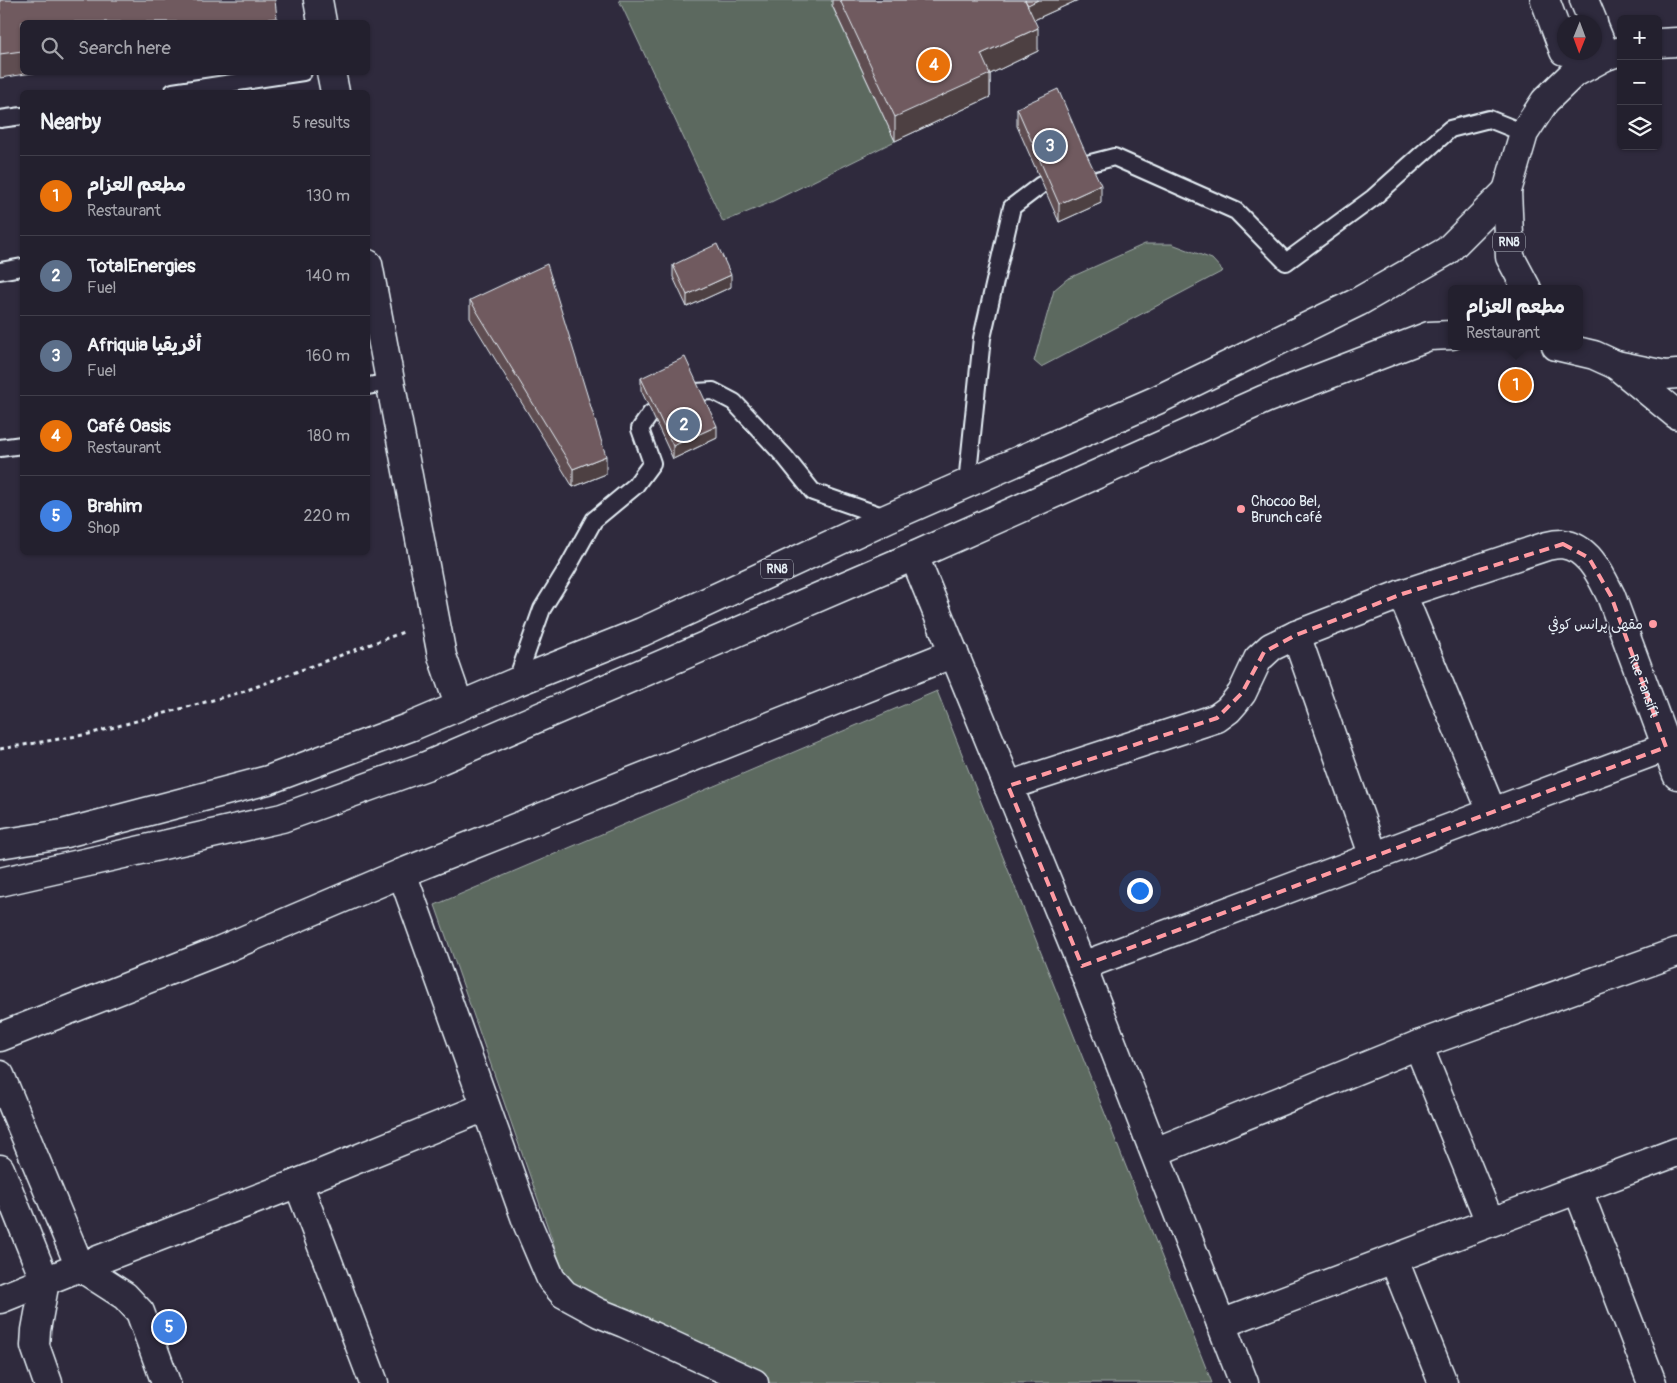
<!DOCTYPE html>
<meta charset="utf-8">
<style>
:root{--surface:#23202e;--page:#2f2d3a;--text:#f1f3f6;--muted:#a3a3aa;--line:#403e4a;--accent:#ff9aa2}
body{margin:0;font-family:Pangolin,"Playpen Sans Arabic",sans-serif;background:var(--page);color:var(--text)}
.controls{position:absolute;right:15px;top:15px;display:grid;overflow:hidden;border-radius:8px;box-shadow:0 1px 4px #0004}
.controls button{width:45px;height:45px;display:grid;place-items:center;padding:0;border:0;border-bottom:1px solid var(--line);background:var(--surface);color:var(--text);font:25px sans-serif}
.compass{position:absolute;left:1557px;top:15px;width:45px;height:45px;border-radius:50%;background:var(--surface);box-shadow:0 1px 4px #0004;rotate:181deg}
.you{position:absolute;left:1139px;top:890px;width:18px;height:18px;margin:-12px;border:4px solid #fff;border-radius:50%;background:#1a73e8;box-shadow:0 0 0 8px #1a73e833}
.badge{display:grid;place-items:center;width:32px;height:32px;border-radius:50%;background:var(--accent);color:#fff;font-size:16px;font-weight:700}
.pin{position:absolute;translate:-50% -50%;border:2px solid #fff;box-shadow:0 1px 5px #0006}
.popup{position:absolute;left:1448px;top:285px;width:135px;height:65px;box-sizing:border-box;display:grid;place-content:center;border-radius:8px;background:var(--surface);filter:drop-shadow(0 1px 4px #0005);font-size:16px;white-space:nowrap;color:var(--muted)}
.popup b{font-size:19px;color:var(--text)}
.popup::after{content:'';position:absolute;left:50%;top:100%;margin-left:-10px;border:10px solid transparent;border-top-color:var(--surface)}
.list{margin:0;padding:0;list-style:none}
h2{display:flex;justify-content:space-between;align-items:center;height:65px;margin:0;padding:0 20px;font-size:21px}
h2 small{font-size:16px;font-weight:400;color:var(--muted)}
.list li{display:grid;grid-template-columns:32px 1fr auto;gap:15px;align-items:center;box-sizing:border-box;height:80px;padding:0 20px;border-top:1px solid var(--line)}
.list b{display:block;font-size:19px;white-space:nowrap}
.list p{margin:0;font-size:16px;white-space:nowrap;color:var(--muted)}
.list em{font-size:16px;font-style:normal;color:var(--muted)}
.icon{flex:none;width:28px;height:28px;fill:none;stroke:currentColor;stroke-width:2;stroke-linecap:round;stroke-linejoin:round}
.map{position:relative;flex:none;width:1677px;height:1383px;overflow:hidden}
.search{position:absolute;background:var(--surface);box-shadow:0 1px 4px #0004;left:20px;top:20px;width:350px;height:55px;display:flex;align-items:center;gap:12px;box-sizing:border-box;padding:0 18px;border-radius:8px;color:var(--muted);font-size:19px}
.panel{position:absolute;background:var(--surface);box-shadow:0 1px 4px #0004;left:20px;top:90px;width:350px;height:465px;border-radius:8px}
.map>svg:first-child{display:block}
.green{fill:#5c695e;stroke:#a2adab}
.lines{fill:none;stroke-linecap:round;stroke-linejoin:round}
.lane-casing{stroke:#e8f1f8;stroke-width:20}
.street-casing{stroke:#e8f1f8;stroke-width:31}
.secondary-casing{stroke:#e8f1f8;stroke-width:31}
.highway-casing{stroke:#e8f1f8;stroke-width:31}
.path{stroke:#e8f1f8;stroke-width:3;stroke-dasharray:4 4;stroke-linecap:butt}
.lane{stroke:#2f2a3d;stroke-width:16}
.street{stroke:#2f2a3d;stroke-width:28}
.secondary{stroke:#2f2a3d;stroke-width:28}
.highway{stroke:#2f2a3d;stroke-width:28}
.wall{fill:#5f4d51;stroke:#e8f1f8}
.shaded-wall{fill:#4e3f42;stroke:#e8f1f8}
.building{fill:#6f5a5e;stroke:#e8f1f8}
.marked{fill:none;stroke:#ff9aa2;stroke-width:4;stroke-dasharray:10 6;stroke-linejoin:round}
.poi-dot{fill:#ff9aa2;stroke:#2f2a3d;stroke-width:2}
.labels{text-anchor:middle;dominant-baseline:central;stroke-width:4;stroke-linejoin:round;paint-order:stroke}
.shield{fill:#2f2a3d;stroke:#b0b5c0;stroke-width:1}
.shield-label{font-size:12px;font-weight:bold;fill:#e8f1f8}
.poi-label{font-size:14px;fill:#e8f1f8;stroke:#2f2a3d;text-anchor:start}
.street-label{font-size:14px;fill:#e8f1f8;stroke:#2f2a3d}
</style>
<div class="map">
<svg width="1677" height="1383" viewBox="0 0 1677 1383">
<rect width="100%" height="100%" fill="#2f2a3d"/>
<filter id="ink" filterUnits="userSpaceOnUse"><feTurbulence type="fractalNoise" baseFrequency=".02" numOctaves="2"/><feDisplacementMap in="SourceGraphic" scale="10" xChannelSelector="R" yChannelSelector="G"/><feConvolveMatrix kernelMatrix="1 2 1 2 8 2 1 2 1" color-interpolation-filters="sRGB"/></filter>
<g filter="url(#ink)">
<g class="green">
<path d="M619,0H843L832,6L895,141L767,204L723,222Z"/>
<path d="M1145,244H1172L1212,259L1223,271L1041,367L1034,361L1054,290L1067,279Z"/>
<path d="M937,691L1212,1383H758L567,1282L435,905Z"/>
</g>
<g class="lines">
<defs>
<g id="lane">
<path d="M173,92L303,72"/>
<path d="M0,119L22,116"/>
<path d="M1083,165L1114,157L1236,211L1286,262L1373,198L1450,129L1489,119L1524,133"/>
<path d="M0,271L22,267"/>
<path d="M368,386L390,382"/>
<path d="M695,392L713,391L734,402L785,457L813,492L888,518"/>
<path d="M0,448L22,445"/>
<path d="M967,483L982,338L1012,207L1041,185"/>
<path d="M516,682L542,609L568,567L594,520L635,486L652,463L640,429L651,413"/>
</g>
<g id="street">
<path d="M318,0L322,22"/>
<path d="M1545,0L1564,51"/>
<path d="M1584,0L1593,22"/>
<path d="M1594,27L1606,56"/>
<path d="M331,72L335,92"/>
<path d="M368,264L442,656L459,705"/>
<path d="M1296,635L1374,857"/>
<path d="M1008,786L1217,718L1228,710L1235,702L1242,693L1258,659L1271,647L1296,635L1402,594"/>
<path id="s1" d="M1492,812L1402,594L1547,546C1551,545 1557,544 1562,544C1589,547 1601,576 1611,596L1677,775"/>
<path d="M402,873L528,1225L551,1279L564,1294L599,1313L624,1323L754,1383"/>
<path d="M1082,966L1666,747"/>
<path d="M0,1037L221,950L402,873L954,653"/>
<path d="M1418,1045L1490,1222"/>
<path d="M0,1075L80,1267L125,1296L140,1312L166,1383"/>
<path d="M1155,1152L1418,1045L1677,952"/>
<path d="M0,1169L45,1281L36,1330L35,1346L48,1383"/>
<path d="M298,1183L374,1383"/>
<path d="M1578,1190L1652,1383"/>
<path d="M1394,1260L1443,1383"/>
<path d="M0,1299L80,1267L298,1183L485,1107"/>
<path d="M1221,1324L1677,1152"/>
</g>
<g id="secondary">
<path d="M1616,365L1677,415"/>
<path d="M914,556L1082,966L1244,1383"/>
</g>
<g id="highway">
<path d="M1658,43L1677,42"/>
<path d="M1527,289L1510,257L1507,191L1524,133L1545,101L1573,74L1606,56L1621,51"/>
<path d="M1556,346L1594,355L1616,365L1665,375L1677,374"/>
<path d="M0,844L62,834L268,780L410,727L516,682L642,632L888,518L1157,400L1358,302L1447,251L1507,191"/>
<path d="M0,882L282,818L426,766L914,556L1265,399L1429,336L1452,335"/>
</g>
</defs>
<use href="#lane" class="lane-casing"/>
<use href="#street" class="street-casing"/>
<use href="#secondary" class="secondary-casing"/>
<use href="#highway" class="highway-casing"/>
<path class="path" d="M0,749L89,734L242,692L406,631"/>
<use href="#lane" class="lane"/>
<use href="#street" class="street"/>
<use href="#secondary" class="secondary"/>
<use href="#highway" class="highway"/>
</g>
<g class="wall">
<path d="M0,0L277,18V22H22V72H39L0,78Z"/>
<path d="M832,0H1078L1034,20L1038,51L990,74V97L895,141L832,5Z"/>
<path d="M1017,108L1101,203L1059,222L1017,126Z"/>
<path d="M673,265L731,287L687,307L673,277Z"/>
<path d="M470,300L606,474L573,487L470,318Z"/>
<path d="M641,378L717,438L673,459L641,390Z"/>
</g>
<g class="shaded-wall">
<path d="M1038,0H1078L1025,24V6Z"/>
<path d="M1038,28V51L990,74V97L895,141V117L981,54Z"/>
<path d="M1101,185V203L1059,222V204Z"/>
<path d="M731,275V287L687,307V295Z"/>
<path d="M717,426V438L673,459V446Z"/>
<path d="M606,456V474L573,487V469Z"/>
</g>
<g class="building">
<path d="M0,0H275L277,18L241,22H22V51L0,54Z"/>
<path d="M840,0H1025L1038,28L981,54L990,74L895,117Z"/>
<path d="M1025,0H1038L1028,5Z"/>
<path d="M1058,89L1083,147L1101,185L1059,204L1017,108Z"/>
<path d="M717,244L731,275L687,295L673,265Z"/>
<path d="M547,264L606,456L573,469L470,300Z"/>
<path d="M685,357L717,426L673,446L641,378Z"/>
</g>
</g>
<path class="marked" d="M1563,544L1589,558L1611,596L1666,747L1082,966L1008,786L1217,718L1242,693L1264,652L1296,635L1402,594Z"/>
<g class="poi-dot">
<circle cx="1241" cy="509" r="5"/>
<circle cx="1653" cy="624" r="5"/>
</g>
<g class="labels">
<g class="shield">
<rect x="1493" y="232.5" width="32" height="19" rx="4"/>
<rect x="761" y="559.5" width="32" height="19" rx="4"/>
</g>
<g class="shield-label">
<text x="1509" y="242">RN8</text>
<text x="777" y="569">RN8</text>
</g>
<g class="poi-label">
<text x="1251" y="501">Chocoo Bel,<tspan x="1251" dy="16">Brunch café</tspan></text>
<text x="1643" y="624" text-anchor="end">مقهى پرانس كوفي</text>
</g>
<g class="street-label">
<text stroke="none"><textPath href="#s1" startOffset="574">Rue Tansift</textPath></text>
</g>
</g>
</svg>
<div class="controls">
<button>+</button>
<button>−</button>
<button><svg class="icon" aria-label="layers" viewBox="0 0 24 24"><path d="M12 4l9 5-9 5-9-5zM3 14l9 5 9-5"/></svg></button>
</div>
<svg class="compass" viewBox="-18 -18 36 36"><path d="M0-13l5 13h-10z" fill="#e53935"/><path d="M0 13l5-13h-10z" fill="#a3a3aa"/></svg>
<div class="you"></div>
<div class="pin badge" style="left:1516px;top:385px;background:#e8710a">1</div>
<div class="popup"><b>مطعم العزام</b>Restaurant</div>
<div class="pin badge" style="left:684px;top:425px;background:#5c6f8a">2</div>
<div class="pin badge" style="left:1050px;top:146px;background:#5c6f8a">3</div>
<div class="pin badge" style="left:934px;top:65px;background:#e8710a">4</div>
<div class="pin badge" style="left:169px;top:1327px;background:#3f7fe0">5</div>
<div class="search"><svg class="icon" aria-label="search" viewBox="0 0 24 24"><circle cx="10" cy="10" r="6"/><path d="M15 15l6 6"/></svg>Search here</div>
<section class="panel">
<h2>Nearby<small>5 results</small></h2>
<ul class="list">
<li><span class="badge" style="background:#e8710a">1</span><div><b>مطعم العزام</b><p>Restaurant</p></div><em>130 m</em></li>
<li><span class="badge" style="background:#5c6f8a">2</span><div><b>TotalEnergies</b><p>Fuel</p></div><em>140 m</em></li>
<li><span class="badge" style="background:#5c6f8a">3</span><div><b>Afriquia أفريقيا</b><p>Fuel</p></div><em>160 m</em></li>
<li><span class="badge" style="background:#e8710a">4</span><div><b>Café Oasis</b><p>Restaurant</p></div><em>180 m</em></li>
<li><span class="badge" style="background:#3f7fe0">5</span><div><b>Brahim</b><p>Shop</p></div><em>220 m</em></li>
</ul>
</section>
</div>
